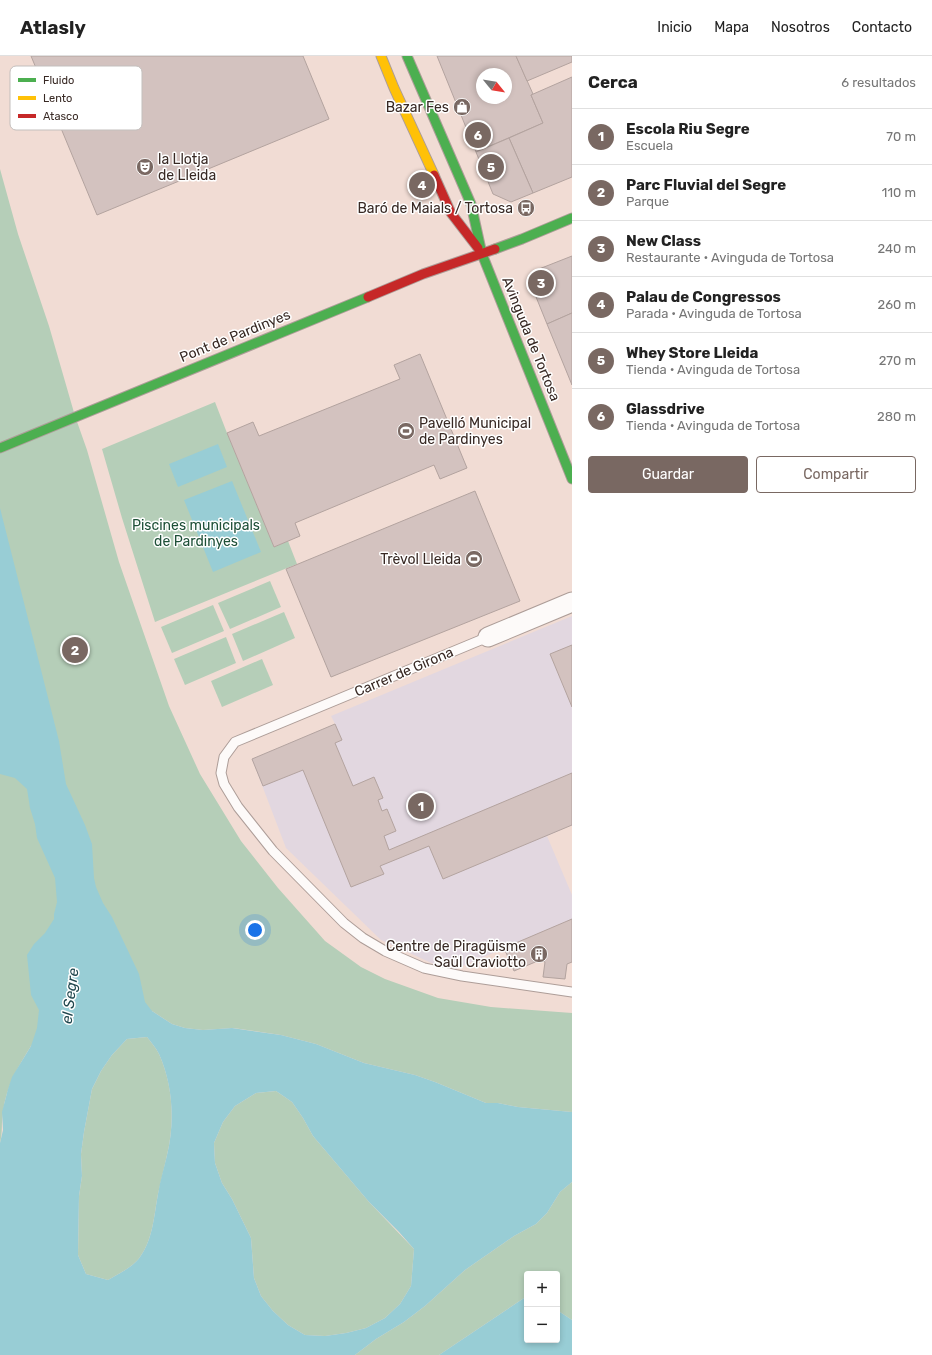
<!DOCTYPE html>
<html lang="es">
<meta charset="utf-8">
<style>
:root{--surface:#fff;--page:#f6f6f6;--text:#222;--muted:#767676;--line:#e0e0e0;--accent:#796862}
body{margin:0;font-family:Rubik,sans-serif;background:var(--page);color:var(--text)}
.controls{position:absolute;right:12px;bottom:12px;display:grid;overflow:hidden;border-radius:4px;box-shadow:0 2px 6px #0003}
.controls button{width:36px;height:36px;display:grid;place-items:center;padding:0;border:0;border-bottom:1px solid var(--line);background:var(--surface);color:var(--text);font:20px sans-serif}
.compass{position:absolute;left:476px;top:12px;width:36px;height:36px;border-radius:50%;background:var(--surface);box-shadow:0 2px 6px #0003;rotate:120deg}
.you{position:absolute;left:255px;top:874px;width:14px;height:14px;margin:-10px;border:3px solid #fff;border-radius:50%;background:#1a73e8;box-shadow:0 0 0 6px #1a73e833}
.badge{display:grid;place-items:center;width:26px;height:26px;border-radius:50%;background:var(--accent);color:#fff;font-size:13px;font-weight:700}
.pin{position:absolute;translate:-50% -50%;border:2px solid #fff;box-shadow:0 1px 4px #0006}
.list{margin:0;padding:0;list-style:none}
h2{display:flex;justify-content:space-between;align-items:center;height:52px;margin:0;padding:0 16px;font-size:17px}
h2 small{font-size:13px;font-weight:400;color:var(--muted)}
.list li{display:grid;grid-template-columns:26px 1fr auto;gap:12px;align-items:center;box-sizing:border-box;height:56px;padding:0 16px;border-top:1px solid var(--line)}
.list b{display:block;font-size:15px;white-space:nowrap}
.list p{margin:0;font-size:13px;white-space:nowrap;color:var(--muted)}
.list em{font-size:13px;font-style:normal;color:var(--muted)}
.actions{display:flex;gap:8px;padding:12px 16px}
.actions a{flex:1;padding:9px 0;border:1px solid var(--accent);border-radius:4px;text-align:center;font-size:14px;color:var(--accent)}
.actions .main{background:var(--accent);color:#fff}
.map{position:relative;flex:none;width:572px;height:1299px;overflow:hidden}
header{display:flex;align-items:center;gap:24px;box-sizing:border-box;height:56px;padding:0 20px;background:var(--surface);border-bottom:1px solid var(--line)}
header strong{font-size:19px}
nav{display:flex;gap:22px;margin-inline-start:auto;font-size:14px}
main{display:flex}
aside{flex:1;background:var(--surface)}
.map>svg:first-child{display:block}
.education{fill:#e2d7e0}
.green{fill:#b5ceb8}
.water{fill:#98cdd5;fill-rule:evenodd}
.building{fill:#d3c2bf;stroke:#b3a39f;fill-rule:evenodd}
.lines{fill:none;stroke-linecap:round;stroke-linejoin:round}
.lane-casing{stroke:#ad9d98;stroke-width:11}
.street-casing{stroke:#ad9d98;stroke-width:21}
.fast-casing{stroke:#ad9d98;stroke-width:11}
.slow-casing{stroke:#ad9d98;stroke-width:11}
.jam-casing{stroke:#ad9d98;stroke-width:11}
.lane{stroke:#fdfaf9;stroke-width:9}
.street{stroke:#fdfaf9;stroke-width:19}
.fast{stroke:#4caf50;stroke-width:9}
.slow{stroke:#ffc107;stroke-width:9}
.jam{stroke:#c62828;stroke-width:9}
.labels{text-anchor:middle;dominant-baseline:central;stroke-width:3;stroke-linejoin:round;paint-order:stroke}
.poi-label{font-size:14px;fill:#382924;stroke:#fff;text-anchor:end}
.street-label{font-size:14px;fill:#382924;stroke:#fff}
.park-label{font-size:14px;fill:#1e5038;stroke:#fff}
.water-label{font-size:15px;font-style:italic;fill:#1f464d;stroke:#fff}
.key{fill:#fff;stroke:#c3bfbd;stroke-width:1}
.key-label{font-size:11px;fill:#382924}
</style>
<header>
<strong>Atlasly</strong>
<nav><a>Inicio</a><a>Mapa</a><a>Nosotros</a><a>Contacto</a></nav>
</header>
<main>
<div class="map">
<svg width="572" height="1299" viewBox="0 0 572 1299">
<rect width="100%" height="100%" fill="#f1dcd4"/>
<path class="education" d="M572,560V769L547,780L572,839V863L451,915L438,910L381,884L286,792L252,703L335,668L331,660Z"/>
<g class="green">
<path d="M0,113L18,178L49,270L75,360L87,394L119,506L169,650L200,718L241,785L278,832L325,885L361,911L385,923L438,942L491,951L572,957V1056L518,1051L498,1047H486L435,1026L415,1019L364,1007L316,988L281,979L233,972L203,974L185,972L172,968L152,955L31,990C18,1011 6,1030 3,1056C1,1067 3,1075 0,1087Z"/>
<path d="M215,346L227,377L274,491L288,485L297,508L155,566L122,462L102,393Z"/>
<path d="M270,525L281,551L230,573L218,547Z"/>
<path d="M213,549L224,575L172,597L161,571Z"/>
<path d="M284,556L295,582L243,605L232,578Z"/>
<path d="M226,581L236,607L185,629L174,603Z"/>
<path d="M262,603L273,629L222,651L211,625Z"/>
<path d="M147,981C151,986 156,992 159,998C173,1029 175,1066 167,1099C164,1112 161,1125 158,1138C154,1159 153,1183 140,1201C133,1211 118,1218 108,1224L86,1218L78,1199L79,1140L82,1120L81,1098L84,1076L92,1033L101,1015L112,999L127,983Z"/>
<path d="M276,1035L292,1046L303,1062L313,1080L369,1146L414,1193L411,1230L400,1248L385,1262L366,1272L346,1277L325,1280L305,1279L288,1269L273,1255L261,1240L254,1222L251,1182L232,1143L222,1127L215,1107L214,1087L223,1066L235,1050L256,1037Z"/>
<path d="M572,1126V1264L557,1254V1218H527V1240L439,1299H355L376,1283L404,1266L425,1250L465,1214L514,1180L536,1168L547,1157L560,1136Z"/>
</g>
<g class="water">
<path d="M218,388L227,411L178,431L169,408Z"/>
<path d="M232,425L261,496L213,516L184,444Z"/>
<path d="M0,452L59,685L66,728L85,769L92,788L94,822L96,831L103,847L112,861L139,918L145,946L152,955L172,968L185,972L203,974L232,972L281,979L316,988L364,1007L415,1019L435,1026L486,1047H498L518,1051L572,1056V1126L560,1136L547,1157L536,1168L514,1180L465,1214L425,1250L404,1266L376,1283L355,1299H0V1087L3,1074L2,1056L8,1033L12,1021L31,990L37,972L39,954L31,939L27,899L34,888L45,877L54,863V858L57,846L55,822L37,782L35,768L30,752L27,733L15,722L0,718ZM147,981C151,986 156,992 159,998C173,1029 175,1067 167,1099C164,1112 160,1125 158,1138C154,1159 153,1183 140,1201C133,1211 118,1218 108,1224L86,1218L78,1199L79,1140L82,1120L81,1098L84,1076L92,1033L101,1015L112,999L127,983ZM276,1035L292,1046L303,1062L313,1080L369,1146L399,1176L414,1193L411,1230L400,1248L385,1262L366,1272L346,1277L325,1280L305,1279L288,1269L273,1255L261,1240L254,1222L251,1182L232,1143L222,1127L215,1107L214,1087L223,1066L235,1050L256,1037Z"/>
<path d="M527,1240V1284H557V1254L572,1264V1299H439Z"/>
</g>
<g class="building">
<path d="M31,0H303L329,63L97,159Z"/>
<path d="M437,0H516L533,38L531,39L543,67L476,96ZM482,18H506V42H482Z"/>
<path d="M516,0H572V6L527,25Z"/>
<path d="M572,21V121L533,137L509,82L543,67L531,39Z"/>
<path d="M509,82L533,137L511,146L493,138L476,96Z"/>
<path d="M572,200V257L547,268L532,231L539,213Z"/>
<path d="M572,257V329L547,268Z"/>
<path d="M420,298L467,412L440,423L434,409L295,467L300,480L274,491L227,377L253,366L259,380L400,323L394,309Z"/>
<path d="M475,435L520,545L331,621L286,513Z"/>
<path d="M572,589V651L550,598Z"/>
<path d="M335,668L342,684L335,687L353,730L374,721L383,742L378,744L382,755L387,753L396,775L384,780L389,794L572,717V769L443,823L429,790L380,810L384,818L351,831L303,714L263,730L252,703Z"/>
<path d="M572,863V906L567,908L565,923L543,921L545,906L540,904L514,915L504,892Z"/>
</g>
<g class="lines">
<defs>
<path id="lane" d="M488,581L235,686L224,701L221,717L224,728L238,751L273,795L344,867L363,882L385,895L424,912L462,920L572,936"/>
<path id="street" d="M488,581L572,546"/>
<g id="fast">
<path d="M407,0L471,148L482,198L572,423"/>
<path d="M495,193L522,183L572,162"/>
<path d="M0,392L368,241"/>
</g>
<path id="slow" d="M381,0L394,32L434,119"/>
<g id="jam">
<path d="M434,119L451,157L478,192"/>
<path d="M368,241L423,218L495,193"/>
</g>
</defs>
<use href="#lane" class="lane-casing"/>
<use href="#street" class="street-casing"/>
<use href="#fast" class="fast-casing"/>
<use href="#slow" class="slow-casing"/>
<use href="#jam" class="jam-casing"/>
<use href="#lane" class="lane"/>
<use href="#street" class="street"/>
<use href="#fast" class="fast"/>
<use href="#slow" class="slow"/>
<use href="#jam" class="jam"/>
</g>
<defs>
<symbol id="shop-disc" viewBox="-11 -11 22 22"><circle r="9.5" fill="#796862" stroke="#fff"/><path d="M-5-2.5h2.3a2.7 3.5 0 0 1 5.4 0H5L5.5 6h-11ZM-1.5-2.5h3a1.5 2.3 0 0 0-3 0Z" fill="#fff"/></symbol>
<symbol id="theatre-disc" viewBox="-11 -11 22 22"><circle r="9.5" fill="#796862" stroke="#fff"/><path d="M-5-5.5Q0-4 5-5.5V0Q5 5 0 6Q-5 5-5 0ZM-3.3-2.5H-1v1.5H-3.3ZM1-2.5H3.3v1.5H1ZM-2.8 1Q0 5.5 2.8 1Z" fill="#fff"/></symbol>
<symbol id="bus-disc" viewBox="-11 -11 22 22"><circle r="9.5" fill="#796862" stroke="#fff"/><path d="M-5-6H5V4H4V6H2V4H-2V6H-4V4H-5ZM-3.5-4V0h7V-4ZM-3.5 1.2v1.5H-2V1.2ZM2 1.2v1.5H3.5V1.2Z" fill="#fff"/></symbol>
<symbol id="stadium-disc" viewBox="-11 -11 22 22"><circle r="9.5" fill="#796862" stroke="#fff"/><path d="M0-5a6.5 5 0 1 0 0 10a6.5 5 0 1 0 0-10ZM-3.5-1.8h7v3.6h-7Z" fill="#fff"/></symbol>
<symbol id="building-disc" viewBox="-11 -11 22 22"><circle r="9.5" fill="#796862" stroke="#fff"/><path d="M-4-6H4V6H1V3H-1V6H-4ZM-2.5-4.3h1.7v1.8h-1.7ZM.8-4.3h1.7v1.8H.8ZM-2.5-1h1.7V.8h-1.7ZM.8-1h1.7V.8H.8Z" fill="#fff"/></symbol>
</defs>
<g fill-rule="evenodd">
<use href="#shop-disc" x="452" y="41" width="20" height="20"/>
<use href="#theatre-disc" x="135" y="101" width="20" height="20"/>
<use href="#bus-disc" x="516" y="142" width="20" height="20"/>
<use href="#stadium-disc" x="396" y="365" width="20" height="20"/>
<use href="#stadium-disc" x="464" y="493" width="20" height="20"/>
<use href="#building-disc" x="529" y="888" width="20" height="20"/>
</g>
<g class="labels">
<g class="poi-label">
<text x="449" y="51">Bazar Fes</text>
<text x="158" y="103" text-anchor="start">la Llotja<tspan x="158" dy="16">de Lleida</tspan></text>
<text x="513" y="152">Baró de Maials / Tortosa</text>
<text x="419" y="367" text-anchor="start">Pavelló Municipal<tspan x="419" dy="16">de Pardinyes</tspan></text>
<text x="461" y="503">Trèvol Lleida</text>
<text x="526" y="890">Centre de Piragüisme<tspan x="526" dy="16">Saül Craviotto</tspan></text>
</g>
<g class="street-label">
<text transform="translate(235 280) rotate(-22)">Pont de Pardinyes</text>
<text transform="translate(531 283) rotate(68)">Avinguda de Tortosa</text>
<text transform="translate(404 616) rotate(-23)">Carrer de Girona</text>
</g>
<g class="park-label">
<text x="196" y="469">Piscines municipals<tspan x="196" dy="16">de Pardinyes</tspan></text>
</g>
<g class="water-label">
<text transform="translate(70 940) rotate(-83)">el Segre</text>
</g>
</g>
<rect x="10" y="10" width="132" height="64" rx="6" class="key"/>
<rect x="18" y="22" width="18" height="4" fill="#4caf50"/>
<rect x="18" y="40" width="18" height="4" fill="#ffc107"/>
<rect x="18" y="58" width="18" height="4" fill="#c62828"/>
<g class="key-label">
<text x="43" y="28">Fluido</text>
<text x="43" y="46">Lento</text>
<text x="43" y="64">Atasco</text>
</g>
</svg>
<div class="controls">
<button>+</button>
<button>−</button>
</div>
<svg class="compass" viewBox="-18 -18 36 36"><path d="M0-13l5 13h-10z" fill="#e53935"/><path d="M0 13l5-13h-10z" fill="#767676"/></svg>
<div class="you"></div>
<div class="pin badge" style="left:421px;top:750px">1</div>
<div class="pin badge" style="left:75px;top:594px">2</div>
<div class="pin badge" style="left:541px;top:227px">3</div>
<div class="pin badge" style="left:422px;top:129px">4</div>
<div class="pin badge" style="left:491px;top:111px">5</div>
<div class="pin badge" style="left:478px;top:79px">6</div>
</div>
<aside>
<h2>Cerca<small>6 resultados</small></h2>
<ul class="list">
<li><span class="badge">1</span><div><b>Escola Riu Segre</b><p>Escuela</p></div><em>70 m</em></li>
<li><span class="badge">2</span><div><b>Parc Fluvial del Segre</b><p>Parque</p></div><em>110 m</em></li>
<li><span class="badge">3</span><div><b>New Class</b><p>Restaurante · Avinguda de Tortosa</p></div><em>240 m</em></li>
<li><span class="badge">4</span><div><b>Palau de Congressos</b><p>Parada · Avinguda de Tortosa</p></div><em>260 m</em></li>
<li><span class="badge">5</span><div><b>Whey Store Lleida</b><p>Tienda · Avinguda de Tortosa</p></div><em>270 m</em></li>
<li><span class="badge">6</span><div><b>Glassdrive</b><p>Tienda · Avinguda de Tortosa</p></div><em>280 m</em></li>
</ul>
<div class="actions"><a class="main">Guardar</a><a>Compartir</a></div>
</aside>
</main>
